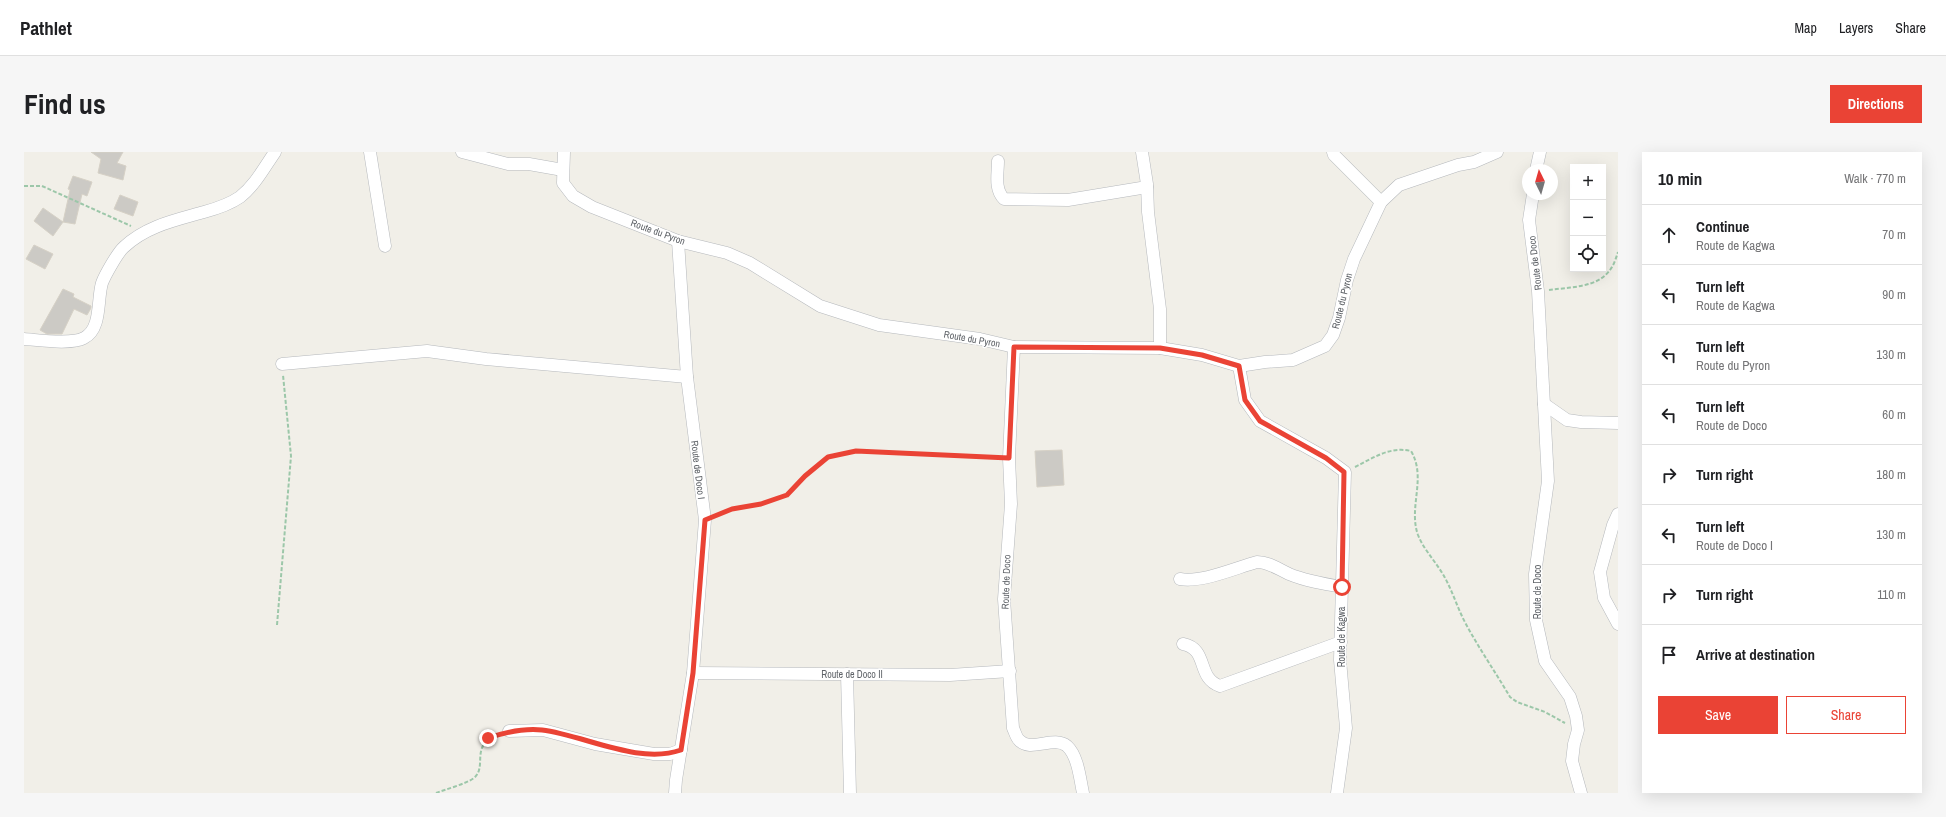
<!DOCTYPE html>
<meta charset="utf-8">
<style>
:root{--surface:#fff;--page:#f6f6f6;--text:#202124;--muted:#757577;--line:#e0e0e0;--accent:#ea4335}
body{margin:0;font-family:"Archivo Narrow",sans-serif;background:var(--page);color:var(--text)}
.controls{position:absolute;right:12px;top:12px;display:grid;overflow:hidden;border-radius:0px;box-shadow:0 4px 16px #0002}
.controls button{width:36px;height:36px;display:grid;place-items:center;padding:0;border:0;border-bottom:1px solid var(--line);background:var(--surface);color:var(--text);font:20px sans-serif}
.compass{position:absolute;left:1498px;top:12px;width:36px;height:36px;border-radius:50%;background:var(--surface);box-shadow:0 4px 16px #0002;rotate:355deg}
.stop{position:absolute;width:12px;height:12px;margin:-9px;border:3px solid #ea4335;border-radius:50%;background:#fff}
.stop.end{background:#ea4335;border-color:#fff;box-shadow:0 1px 4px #0008}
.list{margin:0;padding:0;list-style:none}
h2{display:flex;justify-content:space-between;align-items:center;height:52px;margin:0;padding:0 16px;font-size:17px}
h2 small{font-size:13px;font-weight:400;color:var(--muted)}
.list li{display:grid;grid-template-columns:26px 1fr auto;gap:12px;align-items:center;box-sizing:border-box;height:60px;padding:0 16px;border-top:1px solid var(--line)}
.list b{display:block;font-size:15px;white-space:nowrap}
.list p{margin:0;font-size:13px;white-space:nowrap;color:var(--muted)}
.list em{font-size:13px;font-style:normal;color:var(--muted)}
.actions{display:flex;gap:8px;padding:12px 16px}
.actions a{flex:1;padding:9px 0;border:1px solid var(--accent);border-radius:0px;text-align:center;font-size:14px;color:var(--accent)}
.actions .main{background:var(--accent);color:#fff}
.icon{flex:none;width:22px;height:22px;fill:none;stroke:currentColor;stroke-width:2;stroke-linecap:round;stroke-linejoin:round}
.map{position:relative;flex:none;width:1594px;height:641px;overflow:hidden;border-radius:0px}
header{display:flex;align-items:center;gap:24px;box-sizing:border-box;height:56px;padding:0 20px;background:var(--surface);border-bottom:1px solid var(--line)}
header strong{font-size:19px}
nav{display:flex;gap:22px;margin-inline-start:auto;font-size:14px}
.intro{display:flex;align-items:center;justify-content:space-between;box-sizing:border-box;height:96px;padding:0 24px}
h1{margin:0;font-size:28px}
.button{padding:10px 18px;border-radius:0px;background:var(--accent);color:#fff;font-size:14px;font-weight:700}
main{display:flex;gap:24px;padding:0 24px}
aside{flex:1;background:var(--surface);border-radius:0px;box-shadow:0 4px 16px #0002}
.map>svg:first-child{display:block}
.building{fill:#cccac5;stroke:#d6d1c6}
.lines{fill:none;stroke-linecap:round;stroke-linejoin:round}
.minor-casing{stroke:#b5b8bc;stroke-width:13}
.path{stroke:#9cc7a9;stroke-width:2;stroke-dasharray:4 2;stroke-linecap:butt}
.minor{stroke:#fff;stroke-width:12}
.route{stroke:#ea4335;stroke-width:5}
.labels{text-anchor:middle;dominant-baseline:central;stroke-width:3;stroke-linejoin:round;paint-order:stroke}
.street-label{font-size:10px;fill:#5f6368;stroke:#fff}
</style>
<header>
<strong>Pathlet</strong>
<nav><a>Map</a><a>Layers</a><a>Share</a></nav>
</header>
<div class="intro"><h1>Find us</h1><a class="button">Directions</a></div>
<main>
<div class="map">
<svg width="1594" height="641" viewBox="0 0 1594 641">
<rect width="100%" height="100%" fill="#f1efe8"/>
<g class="building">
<path d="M67,0H99L93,11L102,14L99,28L74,21L77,7Z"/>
<path d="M49,24L68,30L63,44L58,42L51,72L39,70L46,38L44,37Z"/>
<path d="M96,43L114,50L109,64L90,57Z"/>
<path d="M19,56L39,70L29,84L10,69Z"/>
<path d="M10,93L29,102L21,117L2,107Z"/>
<path d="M39,137L50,142L49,145L67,154V156L63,163L50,157L38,182H23L16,178Z"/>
<path d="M1038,298L1040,333L1013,335L1011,299Z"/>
</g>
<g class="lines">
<defs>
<g id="minor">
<path d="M346,0L361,94"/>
<path d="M438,0L484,12H505L539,18"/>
<path d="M540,0L539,31L549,44L568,55L654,89L703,101L726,111L796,154L855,173L956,187L990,195L1136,196L1178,203L1215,214L1241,210L1269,208L1301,194L1309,183L1315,166L1323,128L1330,107L1357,50L1375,33L1434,13L1450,10L1473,0"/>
<path d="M1118,0L1123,32L1124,60L1136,157V196"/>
<path d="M1309,0L1310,3L1357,50"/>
<path d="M974,9C974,22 970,37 980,47L1044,48L1123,35"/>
<path d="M1512,18L1516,0"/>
<path d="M1509,42L1505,68L1514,139L1524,329L1511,422L1512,468L1521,509L1546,545L1552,564L1554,578L1550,592L1548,609L1557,641"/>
<path d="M0,187C15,188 47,193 60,186C78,177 73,147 78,131C81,123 94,100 100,95C122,74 152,68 180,60C191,57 206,52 216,45C231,33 240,16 251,0"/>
<path d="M990,195L985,306L987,352L980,447L989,576C991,580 992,585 995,588C1006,601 1030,583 1043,594C1054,604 1056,627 1059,641"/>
<path d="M258,212L403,199L462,207L663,225"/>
<path d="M1215,214L1221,248L1236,269L1302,306L1321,320L1316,508L1322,576L1313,641"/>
<path d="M1520,252L1543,268L1557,270L1594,271"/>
<path d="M1594,362L1589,373L1576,420L1580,446L1594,472"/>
<path d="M1156,427C1178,431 1211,416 1233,410C1245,410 1254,417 1265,422C1282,429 1300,432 1318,435"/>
<path d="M1159,492C1185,497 1172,526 1196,534L1317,490"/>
<path d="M669,521L926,523L986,519"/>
<path d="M823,522L826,641"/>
<path d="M485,579L519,578L571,592L630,602H646L657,598"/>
<path d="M651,641L652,628L669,521L681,368L663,225L654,89"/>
</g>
</defs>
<use href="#minor" class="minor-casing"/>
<g class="path">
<path d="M0,34H18L107,74"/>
<path d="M1525,138C1546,135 1573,136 1586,118C1590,113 1592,106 1594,100"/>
<path d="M1331,315C1349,306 1366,294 1387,299C1403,326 1384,355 1394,383C1400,398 1412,410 1420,424C1429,440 1434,458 1443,474C1456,498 1472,521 1486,545L1493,550L1521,560L1541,571"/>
<path d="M691,364L708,357L737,352L763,343L781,324L804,305L832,299L974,305"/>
<path d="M253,473L267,304L259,223"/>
<path d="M412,641C422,637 442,632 450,626C464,614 445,593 474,583"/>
</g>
<use href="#minor" class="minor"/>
</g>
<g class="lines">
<path class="route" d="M464,586C482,580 499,576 518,578C560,583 614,613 657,598L669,521L681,368L708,357L737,352L763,343L781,324L804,305L832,299L985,306L990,195L1136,196L1178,203L1215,214L1221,248L1236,269L1302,306L1320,320L1318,435"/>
</g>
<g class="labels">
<g class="street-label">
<text transform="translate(634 80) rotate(20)">Route du Pyron</text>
<text transform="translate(1511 111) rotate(-97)">Route de Doco</text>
<text transform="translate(1318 149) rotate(-76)">Route du Pyron</text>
<text transform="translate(948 187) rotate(10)">Route du Pyron</text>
<text transform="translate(674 318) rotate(83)">Route de Doco I</text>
<text transform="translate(982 430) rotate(-88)">Route de Doco</text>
<text transform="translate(1513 440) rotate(-90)">Route de Doco</text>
<text transform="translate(1317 485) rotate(-90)">Route de Kagwa</text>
<text x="828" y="522">Route de Doco II</text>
</g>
</g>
</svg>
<div class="controls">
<button>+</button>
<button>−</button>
<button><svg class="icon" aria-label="locate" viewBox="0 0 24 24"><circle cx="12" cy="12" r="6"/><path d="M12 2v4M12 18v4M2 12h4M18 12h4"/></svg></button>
</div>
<svg class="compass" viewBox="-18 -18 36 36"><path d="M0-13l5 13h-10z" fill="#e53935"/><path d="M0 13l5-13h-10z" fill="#757577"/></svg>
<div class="stop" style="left:1318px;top:435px"></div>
<div class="stop end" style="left:464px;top:586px"></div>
</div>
<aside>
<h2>10 min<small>Walk · 770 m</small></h2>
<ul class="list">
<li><svg class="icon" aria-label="ahead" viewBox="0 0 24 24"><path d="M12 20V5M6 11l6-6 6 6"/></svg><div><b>Continue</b><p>Route de Kagwa</p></div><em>70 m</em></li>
<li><svg class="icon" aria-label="left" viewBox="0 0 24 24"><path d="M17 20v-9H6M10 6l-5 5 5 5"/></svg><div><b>Turn left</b><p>Route de Kagwa</p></div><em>90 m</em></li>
<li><svg class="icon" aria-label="left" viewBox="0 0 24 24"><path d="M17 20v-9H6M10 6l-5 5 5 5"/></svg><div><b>Turn left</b><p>Route du Pyron</p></div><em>130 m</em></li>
<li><svg class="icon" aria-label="left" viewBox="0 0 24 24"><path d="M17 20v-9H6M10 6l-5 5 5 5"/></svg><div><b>Turn left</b><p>Route de Doco</p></div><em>60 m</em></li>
<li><svg class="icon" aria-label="right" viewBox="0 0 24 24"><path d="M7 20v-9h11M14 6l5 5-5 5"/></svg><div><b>Turn right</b></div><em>180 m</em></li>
<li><svg class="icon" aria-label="left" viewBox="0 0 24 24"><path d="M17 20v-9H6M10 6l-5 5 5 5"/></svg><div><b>Turn left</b><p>Route de Doco I</p></div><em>130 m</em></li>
<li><svg class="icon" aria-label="right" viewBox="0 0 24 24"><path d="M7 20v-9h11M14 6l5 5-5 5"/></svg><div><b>Turn right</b></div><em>110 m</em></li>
<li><svg class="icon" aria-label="arrive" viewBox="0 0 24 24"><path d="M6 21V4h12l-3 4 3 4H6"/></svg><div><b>Arrive at destination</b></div></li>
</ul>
<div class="actions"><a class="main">Save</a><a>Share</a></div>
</aside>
</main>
